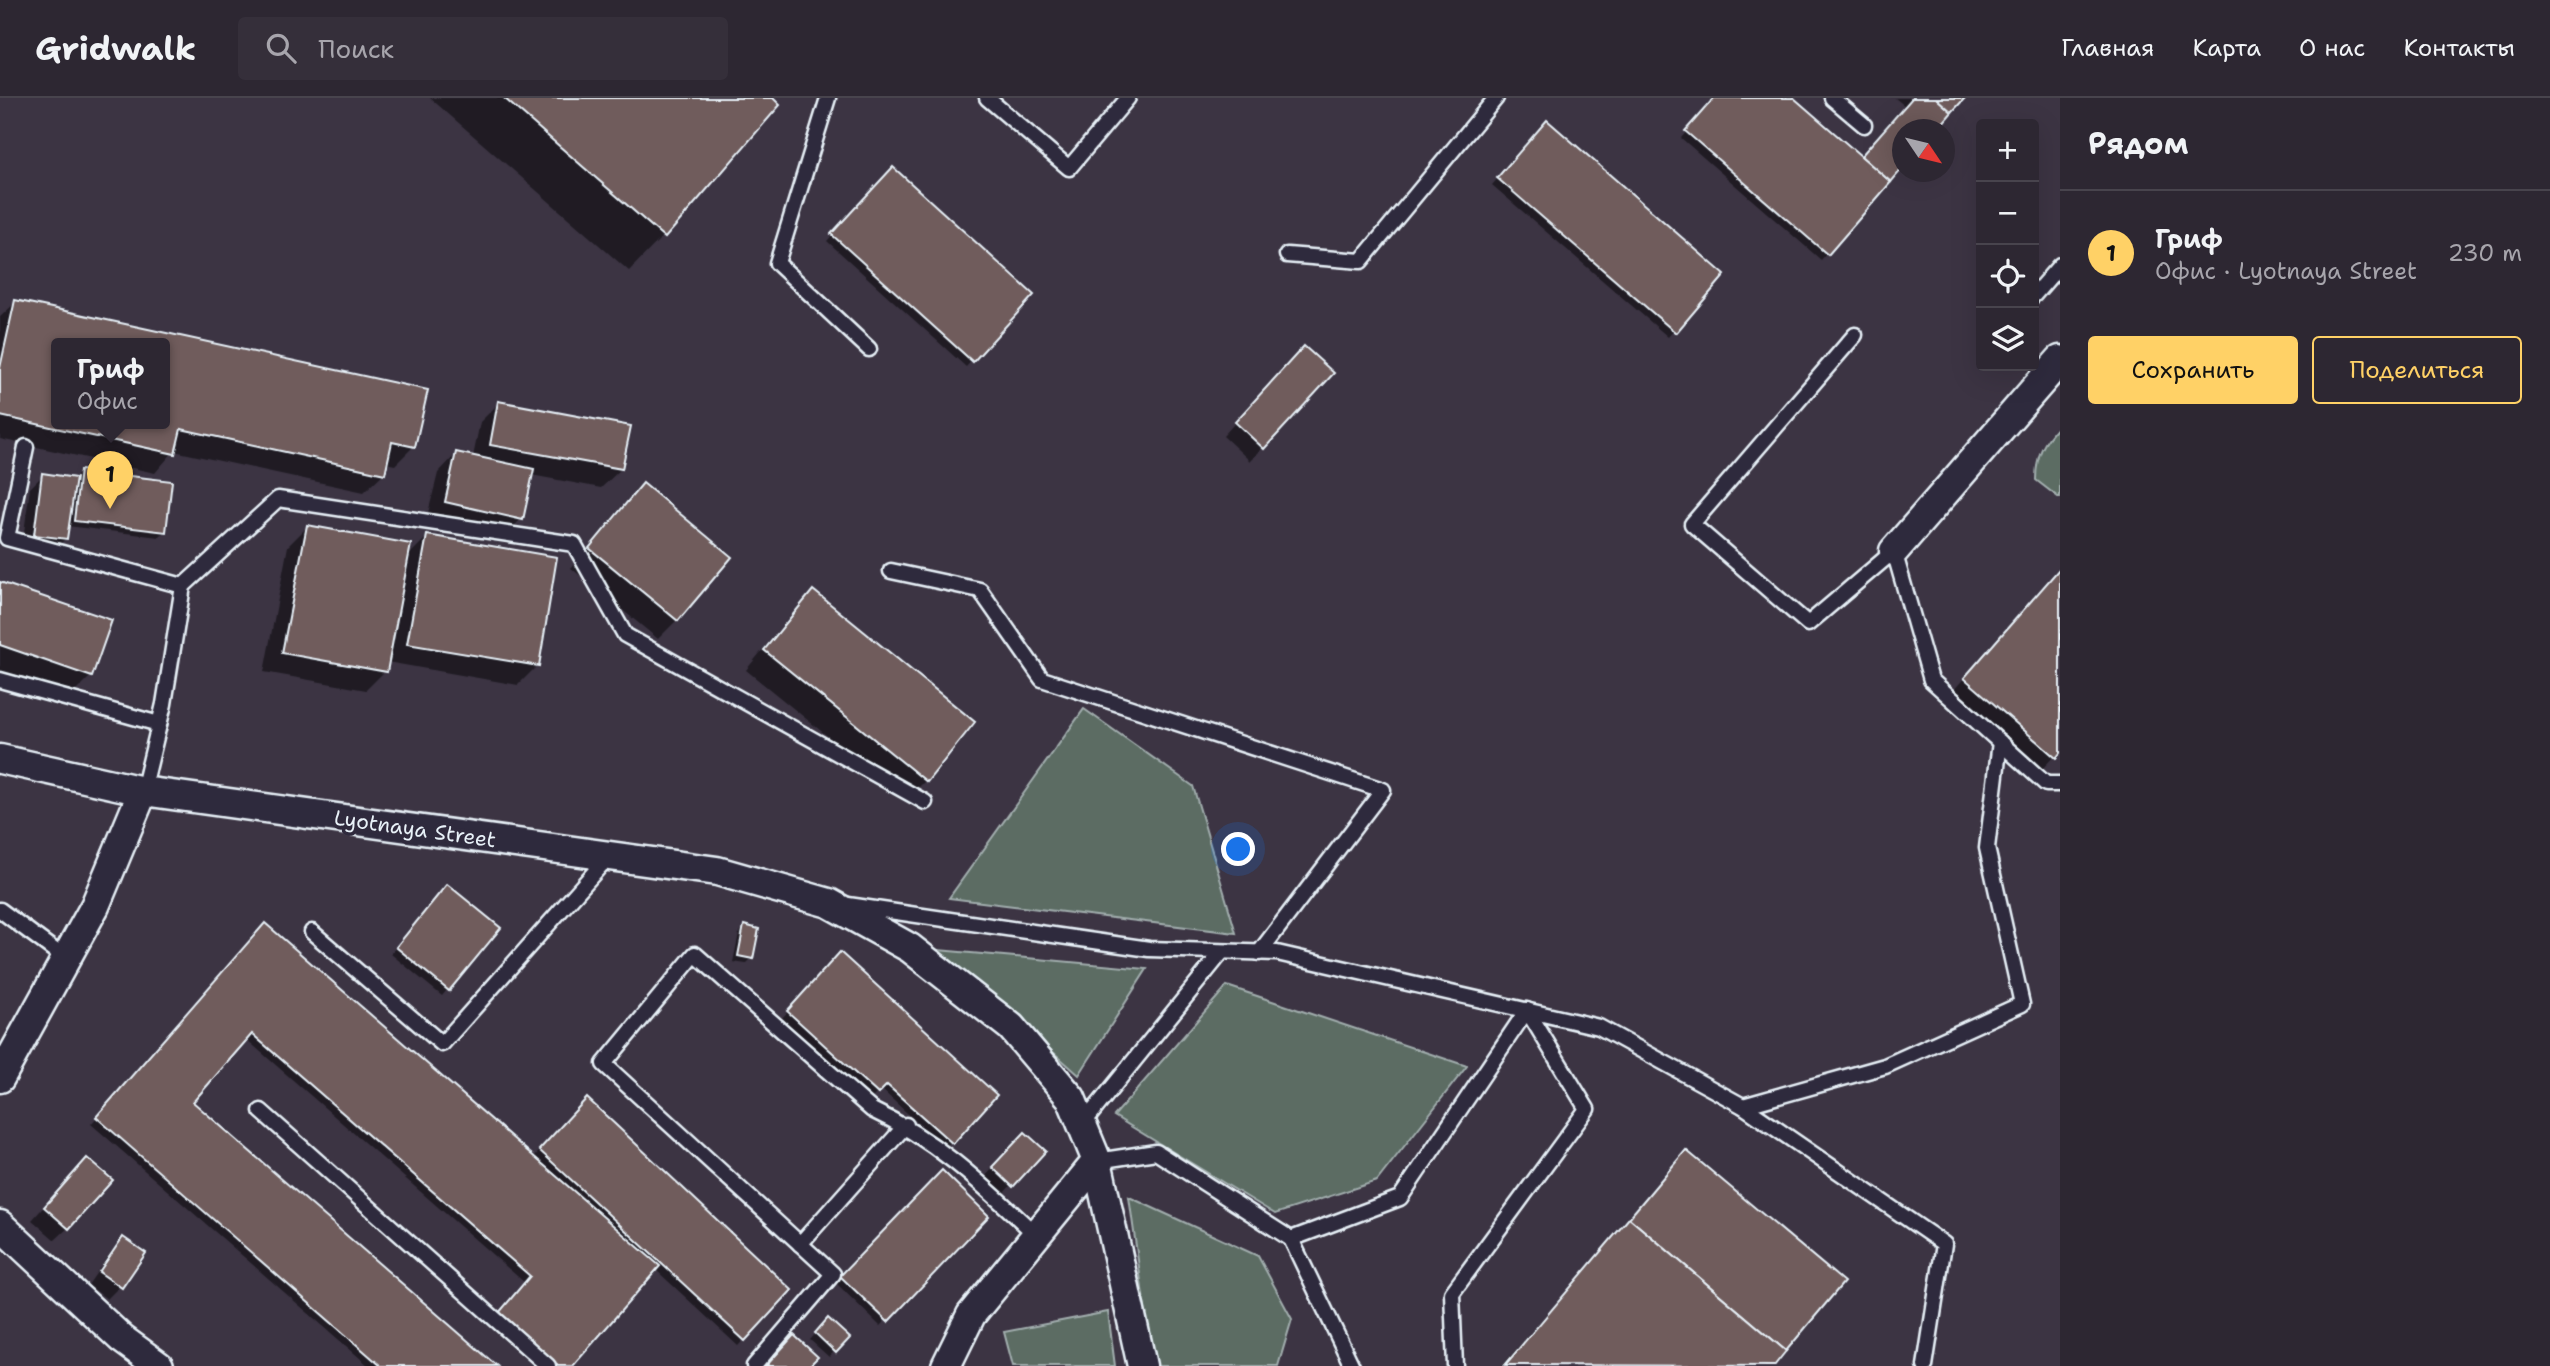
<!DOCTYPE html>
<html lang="ru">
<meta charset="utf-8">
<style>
:root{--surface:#2d2732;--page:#352f3a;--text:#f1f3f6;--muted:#a7a5ac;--line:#48444d;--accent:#ffd166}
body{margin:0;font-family:"Shantell Sans",sans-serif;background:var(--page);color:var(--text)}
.controls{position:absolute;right:21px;top:21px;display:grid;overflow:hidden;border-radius:7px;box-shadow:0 7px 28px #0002}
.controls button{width:63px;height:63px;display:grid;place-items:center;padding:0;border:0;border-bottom:2px solid var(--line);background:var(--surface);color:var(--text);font:35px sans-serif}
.compass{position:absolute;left:1892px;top:21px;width:63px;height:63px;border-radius:50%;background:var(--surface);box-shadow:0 7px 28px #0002;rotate:125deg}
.you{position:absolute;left:1239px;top:752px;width:24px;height:24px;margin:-18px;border:5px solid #fff;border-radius:50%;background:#1a73e8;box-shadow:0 0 0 10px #1a73e833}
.badge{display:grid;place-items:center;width:46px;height:46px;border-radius:50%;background:var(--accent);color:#111;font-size:23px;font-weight:700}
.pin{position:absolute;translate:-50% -58px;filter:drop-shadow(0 2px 4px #0008)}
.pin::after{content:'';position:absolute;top:37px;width:24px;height:21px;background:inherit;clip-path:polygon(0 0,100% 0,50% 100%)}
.popup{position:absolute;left:51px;top:240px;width:119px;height:91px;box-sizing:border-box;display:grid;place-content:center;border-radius:7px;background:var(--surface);filter:drop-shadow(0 2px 5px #0005);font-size:23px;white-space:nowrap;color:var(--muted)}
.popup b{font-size:26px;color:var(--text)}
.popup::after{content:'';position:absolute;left:50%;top:100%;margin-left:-14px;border:14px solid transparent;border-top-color:var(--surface)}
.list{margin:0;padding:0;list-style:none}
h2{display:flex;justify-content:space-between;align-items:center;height:91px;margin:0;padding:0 28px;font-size:30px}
h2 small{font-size:23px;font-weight:400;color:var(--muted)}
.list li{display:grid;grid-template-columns:46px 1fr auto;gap:21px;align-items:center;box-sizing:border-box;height:126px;padding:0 28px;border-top:2px solid var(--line)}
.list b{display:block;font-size:26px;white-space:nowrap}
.list p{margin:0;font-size:23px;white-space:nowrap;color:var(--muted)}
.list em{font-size:23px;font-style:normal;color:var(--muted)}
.actions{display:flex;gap:14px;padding:21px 28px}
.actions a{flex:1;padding:16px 0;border:2px solid var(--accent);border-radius:7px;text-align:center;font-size:24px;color:var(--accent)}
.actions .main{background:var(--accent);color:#111}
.icon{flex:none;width:38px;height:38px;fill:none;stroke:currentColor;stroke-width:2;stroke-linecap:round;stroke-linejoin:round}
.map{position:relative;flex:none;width:2060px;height:1268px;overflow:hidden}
header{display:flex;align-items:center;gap:42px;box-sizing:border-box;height:98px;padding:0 35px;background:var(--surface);border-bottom:2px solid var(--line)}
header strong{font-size:33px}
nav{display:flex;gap:38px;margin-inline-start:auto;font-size:24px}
.search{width:490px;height:63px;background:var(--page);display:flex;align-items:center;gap:18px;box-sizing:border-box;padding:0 24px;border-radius:7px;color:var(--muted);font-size:26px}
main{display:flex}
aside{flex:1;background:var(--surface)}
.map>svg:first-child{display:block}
.green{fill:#5b6c64;stroke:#a2aeae;stroke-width:2}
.shadow{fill:#0007;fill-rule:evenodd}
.building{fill:#6f5c5c;stroke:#e8f1f8;stroke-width:2;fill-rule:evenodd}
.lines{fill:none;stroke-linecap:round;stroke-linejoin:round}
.service-casing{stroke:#e8f1f8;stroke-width:19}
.minor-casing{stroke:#e8f1f8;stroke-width:33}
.service{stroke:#2f2a3d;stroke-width:14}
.minor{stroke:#2f2a3d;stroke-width:28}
.labels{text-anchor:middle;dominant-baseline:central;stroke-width:7;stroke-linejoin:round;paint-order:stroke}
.street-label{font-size:21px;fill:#e8f1f8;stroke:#2f2a3d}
</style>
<header>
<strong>Gridwalk</strong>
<div class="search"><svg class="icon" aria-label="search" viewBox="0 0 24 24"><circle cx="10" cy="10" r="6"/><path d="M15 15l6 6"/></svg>Поиск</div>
<nav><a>Главная</a><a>Карта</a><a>О нас</a><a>Контакты</a></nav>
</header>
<main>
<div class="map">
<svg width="2060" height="1268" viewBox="0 0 2060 1268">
<rect width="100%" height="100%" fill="#3c3443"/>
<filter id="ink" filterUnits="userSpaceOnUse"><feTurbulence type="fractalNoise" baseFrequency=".0143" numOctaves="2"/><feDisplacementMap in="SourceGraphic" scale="14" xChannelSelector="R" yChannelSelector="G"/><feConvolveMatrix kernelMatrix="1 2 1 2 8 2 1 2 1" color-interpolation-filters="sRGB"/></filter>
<g filter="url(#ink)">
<g class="green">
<path d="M2060,326V399H2058L2036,382C2036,356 2043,345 2060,326Z"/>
<path d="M1084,611L1193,688L1236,835L949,800Z"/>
<path d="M938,852L1147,871L1079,977Z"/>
<path d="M1227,888L1467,968L1377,1083L1275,1116L1114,1018Z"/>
<path d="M1129,1099L1258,1158L1292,1221L1278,1268H1153Z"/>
<path d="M1108,1214L1115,1268H1013L1004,1234Z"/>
</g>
<g class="shadow">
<path d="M430,0H770L663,138L629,173Z"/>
<path d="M1716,0H1792L1861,60L1906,9L1895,0H1962L1902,32V69L1821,162L1681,40Z"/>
<path d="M1541,31L1723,177L1668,239L1492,87Z"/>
<path d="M893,72L1032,197L966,269L827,143Z"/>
<path d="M16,204L426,293L414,348L395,367L385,365L384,375L364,394L174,353L155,375L0,341V219ZM56,245H164V325H56Z"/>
<path d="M1291,263L1263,350L1250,363L1223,338Z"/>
<path d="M499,305L621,371L601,390L531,377L521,421L502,441L426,423L438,375L457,355L473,359L480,324Z"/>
<path d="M81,374L165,433L159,439L67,428L66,440L53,453L22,449L30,390L43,377L75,380Z"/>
<path d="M643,388L677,522L658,541L571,470L624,407Z"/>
<path d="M307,429L407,459L427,439L537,568L518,587L387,564L385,573L366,592L264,574L288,448Z"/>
<path d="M2060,471V652L2042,671L1952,594Z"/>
<path d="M0,486L91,578L72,597L0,573Z"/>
<path d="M813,495L973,624L925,683L906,702L746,572L794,514Z"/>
<path d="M442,794L498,831L442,898L391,856Z"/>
<path d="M745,829L752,860L746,866L733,864L739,835Z"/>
<path d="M259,833L533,1060L587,1003L790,1192L738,1248L655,1171L570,1268H545L525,1185L246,941L191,1004L494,1268H369L91,1026Z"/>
<path d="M834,863L995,997L945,1050L881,991L871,1001L782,920Z"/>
<path d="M1013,1049L1044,1053L999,1100L981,1083Z"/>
<path d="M1686,1054L1842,1184L1771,1268H1502Z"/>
<path d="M74,1075L68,1130L55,1142L32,1122Z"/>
<path d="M942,1075L987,1118L880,1228L836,1185Z"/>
<path d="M123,1141L120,1188L107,1201L88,1187L111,1154Z"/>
<path d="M828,1222L847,1240L829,1259L810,1242Z"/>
</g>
<g class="building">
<path d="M504,0H773L780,7L665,140Z"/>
<path d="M1714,0H1794L1891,84L1828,157L1685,33Z"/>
<path d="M1912,0H1936L1952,14L1937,32H1902V71L1891,84L1861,58Z"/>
<path d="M1936,0H1965L1952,14Z"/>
<path d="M1547,22L1725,177L1676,235L1497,80Z"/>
<path d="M893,69L1034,197L973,264L831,136Z"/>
<path d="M15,202L428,292L415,349L392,344L385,376L181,331L175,356L0,318V270ZM56,245H164V325H56Z"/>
<path d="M1304,248L1334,275L1264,351L1235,324Z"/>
<path d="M498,303L631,328L622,371L490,347Z"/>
<path d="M456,354L534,371L523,422L445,404Z"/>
<path d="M80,372L172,383L166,434L74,423Z"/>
<path d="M42,375L76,380L67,441L34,437Z"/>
<path d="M643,385L732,459L678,523L589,450Z"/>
<path d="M307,427L411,446L387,574L282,555Z"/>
<path d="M427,437L557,459L539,568L407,546Z"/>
<path d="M2060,470V655L2056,660L1964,580Z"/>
<path d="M0,484L112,522L92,579L0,547Z"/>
<path d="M813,492L975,624L927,684L764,552Z"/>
<path d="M447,786L501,830L449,893L396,849Z"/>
<path d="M265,825L660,1168L573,1268H558L498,1216L530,1178L252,936L193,1004L497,1268H381L96,1019Z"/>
<path d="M744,827L759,831L753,861L738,858Z"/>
<path d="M840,854L997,997L953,1046L887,987L878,996L787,913Z"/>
<path d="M587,1000L792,1192L745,1243L539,1052Z"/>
<path d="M1025,1034L1046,1053L1013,1089L992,1069Z"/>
<path d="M1686,1052L1844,1184L1786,1253L1629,1120Z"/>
<path d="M87,1060L113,1082L69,1131L44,1109Z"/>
<path d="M942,1072L989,1118L888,1224L840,1178Z"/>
<path d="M1629,1120L1786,1253L1774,1268L1505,1267Z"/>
<path d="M123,1139L146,1155L122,1190L99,1174Z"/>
<path d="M828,1220L850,1240L836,1255L815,1235Z"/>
<path d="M794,1237L818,1259L809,1268H766Z"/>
</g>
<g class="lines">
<defs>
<g id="service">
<path d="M828,0L777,165L869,251"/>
<path d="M987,0L1069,70L1128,0"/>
<path d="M1832,0L1864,27"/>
<path d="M1287,157L1361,163L1496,0"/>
<path d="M2034,197L2060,167"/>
<path d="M1855,237L1692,426L1808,526L1894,453L1931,582L2046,686H2060"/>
<path d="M26,349L7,440L183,488L278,401L574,446L625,537L925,704"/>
<path d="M891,473L980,492L1042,581L1383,692L1259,855"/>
<path d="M0,582L159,626"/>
<path d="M143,693L164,606L183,488"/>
<path d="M848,807L1149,851L1277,855L1599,929L1743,1008L1944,1146L1925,1268"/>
<path d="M0,812L66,861"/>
<path d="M312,834L442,946L609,758"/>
<path d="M1743,1008L1885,968L2022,906L1987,750L2000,644"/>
<path d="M261,1013L548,1268"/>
<path d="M1082,1027L1222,854"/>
<path d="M1097,1063L1156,1054L1291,1141L1400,1100L1527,912L1587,1011L1452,1195L1455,1268"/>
<path d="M1291,1141L1352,1268"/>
<path d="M800,1146L906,1027"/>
<path d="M754,1268L833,1176L604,966L695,856L872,1012C937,1042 984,1088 1035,1136"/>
</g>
<g id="minor">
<path d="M1894,453L2060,262"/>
<path d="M0,661L143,693L717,773L829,805L910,850L1011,929L1071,1000L1097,1063L1142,1268"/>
<path d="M0,980L95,808L143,693"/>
<path d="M0,1127L122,1241L159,1268"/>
<path d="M946,1268L971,1217L1097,1063"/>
</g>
</defs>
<use href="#service" class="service-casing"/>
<use href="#minor" class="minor-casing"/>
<use href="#service" class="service"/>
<use href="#minor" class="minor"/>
</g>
</g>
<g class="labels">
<g class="street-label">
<text transform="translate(415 731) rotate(8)">Lyotnaya Street</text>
</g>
</g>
</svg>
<div class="controls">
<button>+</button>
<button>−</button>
<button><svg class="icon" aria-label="locate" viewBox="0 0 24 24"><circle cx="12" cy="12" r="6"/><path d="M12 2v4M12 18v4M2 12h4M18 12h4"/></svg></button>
<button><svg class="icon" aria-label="layers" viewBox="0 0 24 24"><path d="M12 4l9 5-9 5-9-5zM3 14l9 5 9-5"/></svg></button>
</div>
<svg class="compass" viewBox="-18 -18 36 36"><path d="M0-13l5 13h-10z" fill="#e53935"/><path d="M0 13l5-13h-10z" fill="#a7a5ac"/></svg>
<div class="you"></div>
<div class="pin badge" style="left:110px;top:411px">1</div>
<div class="popup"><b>Гриф</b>Офис</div>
</div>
<aside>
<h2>Рядом<small></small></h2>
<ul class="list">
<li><span class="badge">1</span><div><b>Гриф</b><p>Офис · Lyotnaya Street</p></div><em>230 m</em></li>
</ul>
<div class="actions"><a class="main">Сохранить</a><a>Поделиться</a></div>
</aside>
</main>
